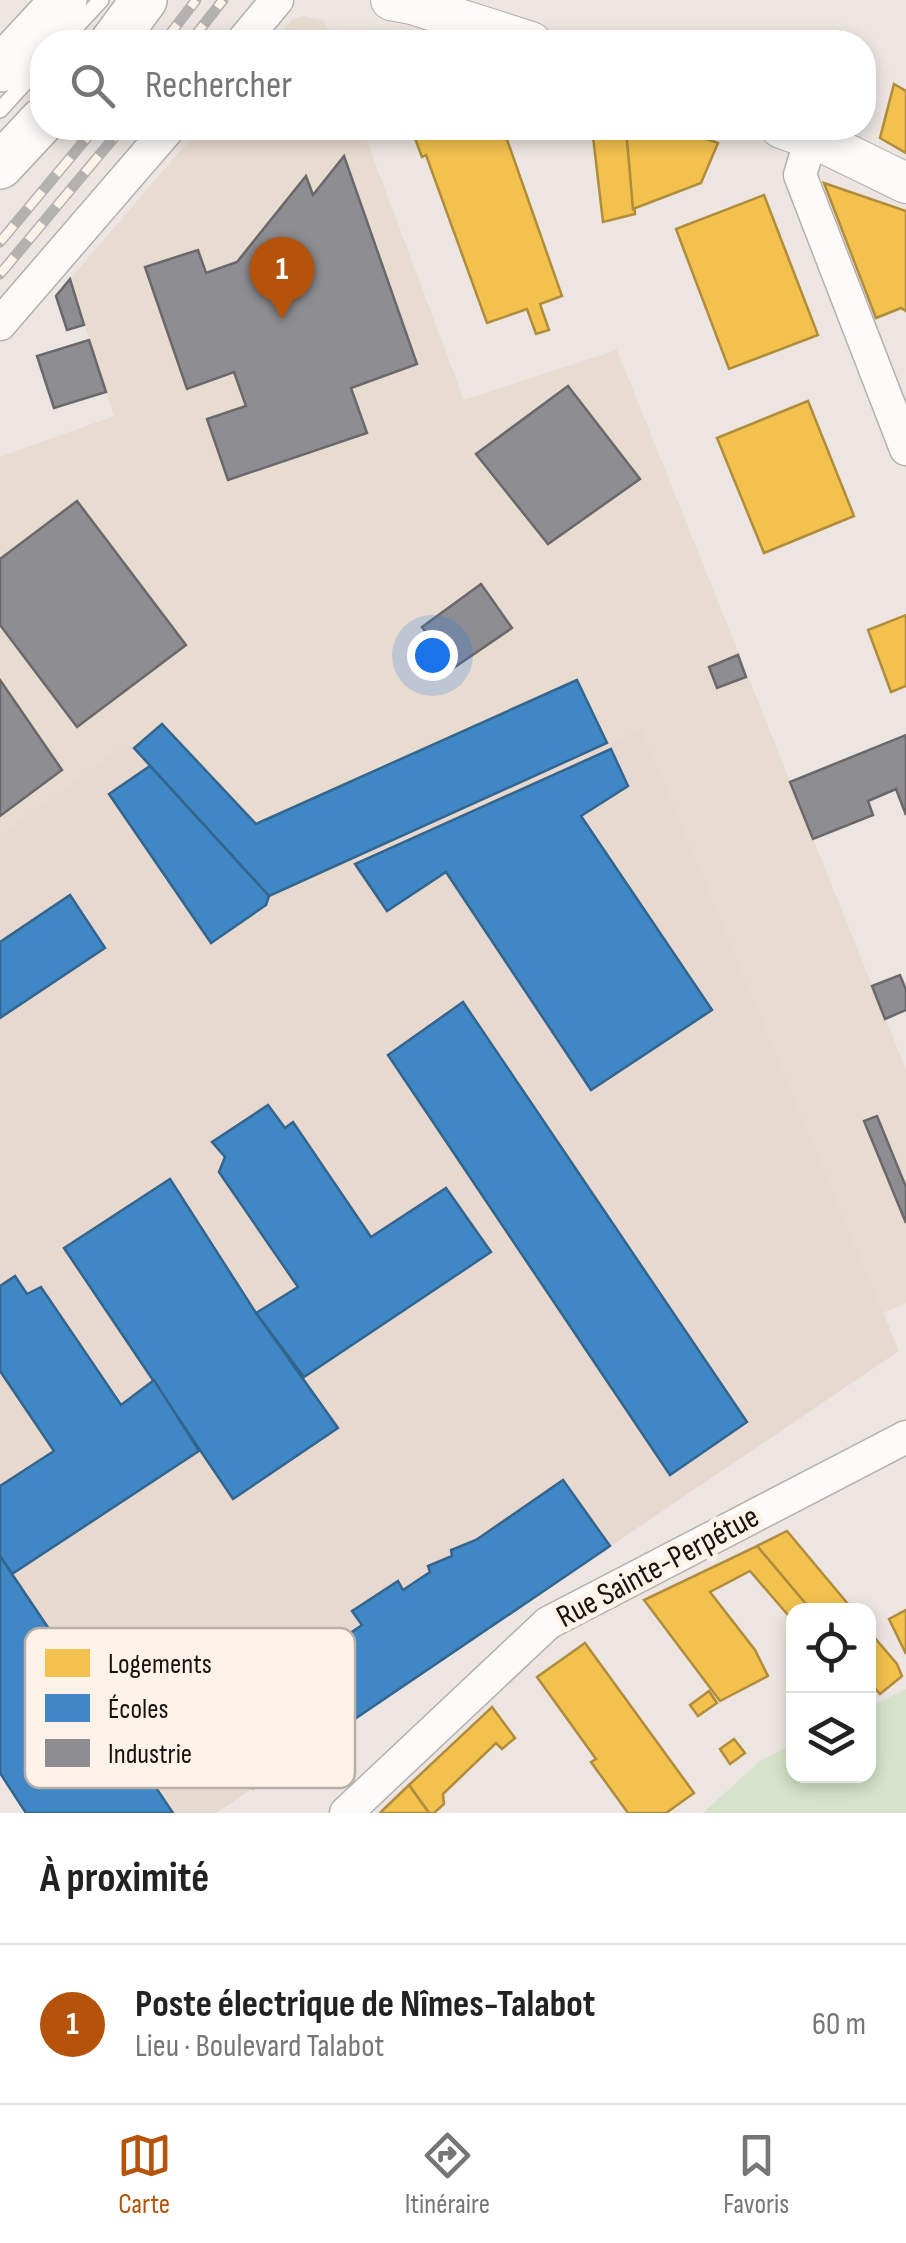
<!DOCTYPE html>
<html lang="fr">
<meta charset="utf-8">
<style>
:root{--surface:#fff;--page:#f6f6f6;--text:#222;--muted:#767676;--line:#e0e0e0;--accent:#b45309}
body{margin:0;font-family:"Sofia Sans Condensed",sans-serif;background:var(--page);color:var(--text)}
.controls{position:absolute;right:30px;bottom:30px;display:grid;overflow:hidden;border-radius:20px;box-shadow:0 5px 15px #0003}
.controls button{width:90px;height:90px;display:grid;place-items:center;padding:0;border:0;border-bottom:2px solid var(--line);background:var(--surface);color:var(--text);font:50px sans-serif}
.you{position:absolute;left:432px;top:655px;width:35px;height:35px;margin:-25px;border:8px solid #fff;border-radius:50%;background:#1a73e8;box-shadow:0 0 0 15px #1a73e833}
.badge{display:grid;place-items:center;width:65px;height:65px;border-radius:50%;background:var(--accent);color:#fff;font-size:32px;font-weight:700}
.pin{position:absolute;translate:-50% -82px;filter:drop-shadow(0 2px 5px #0008)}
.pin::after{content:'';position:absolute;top:52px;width:35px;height:30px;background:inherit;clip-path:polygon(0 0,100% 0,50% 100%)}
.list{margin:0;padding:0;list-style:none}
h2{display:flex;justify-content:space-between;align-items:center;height:130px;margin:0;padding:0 40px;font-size:42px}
h2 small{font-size:32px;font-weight:400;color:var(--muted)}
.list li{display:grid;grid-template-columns:65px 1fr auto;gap:30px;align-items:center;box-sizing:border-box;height:160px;padding:0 40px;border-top:2px solid var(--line)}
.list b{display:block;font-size:38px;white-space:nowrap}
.list p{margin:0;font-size:32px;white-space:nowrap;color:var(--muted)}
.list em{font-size:32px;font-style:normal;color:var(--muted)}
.icon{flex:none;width:55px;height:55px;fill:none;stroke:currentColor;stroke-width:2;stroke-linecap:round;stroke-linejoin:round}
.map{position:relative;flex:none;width:906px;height:1813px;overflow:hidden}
.search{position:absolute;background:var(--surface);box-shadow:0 5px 15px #0003;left:30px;right:30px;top:30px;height:110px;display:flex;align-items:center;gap:25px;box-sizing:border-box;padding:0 35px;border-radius:40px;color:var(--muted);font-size:38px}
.sheet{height:290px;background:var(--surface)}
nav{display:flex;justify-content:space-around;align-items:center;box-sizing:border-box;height:140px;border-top:2px solid var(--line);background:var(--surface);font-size:28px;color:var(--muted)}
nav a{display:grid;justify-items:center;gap:5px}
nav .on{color:var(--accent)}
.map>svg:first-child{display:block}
.built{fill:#e7d9d0}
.industrial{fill:#e8dbd0}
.green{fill:#d4e3c9}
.homes{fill:#f2c14e;stroke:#b08c3b;stroke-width:2.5}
.schools{fill:#3f88c5;stroke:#33658f;stroke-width:2.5}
.industry{fill:#8d8d92;stroke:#6a686b;stroke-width:2.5}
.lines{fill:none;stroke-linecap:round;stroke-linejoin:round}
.service-casing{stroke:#b5b0ac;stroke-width:18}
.minor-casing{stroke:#b5b0ac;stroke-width:35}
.tertiary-casing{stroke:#b5b0ac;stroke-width:42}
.secondary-casing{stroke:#b5b0ac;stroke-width:48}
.service{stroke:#fcfbfa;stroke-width:15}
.minor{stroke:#fcfbfa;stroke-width:32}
.tertiary{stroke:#fcfbfa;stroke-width:40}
.secondary{stroke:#fcfbfa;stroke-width:45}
.rail-casing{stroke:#b4b2b1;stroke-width:11}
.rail{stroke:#fff2e9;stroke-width:8;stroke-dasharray:22;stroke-linecap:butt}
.labels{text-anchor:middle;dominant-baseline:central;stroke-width:10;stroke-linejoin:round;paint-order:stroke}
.street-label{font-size:32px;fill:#171210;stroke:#fff2e9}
.key{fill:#fff2e9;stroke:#b9afa8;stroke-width:2.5}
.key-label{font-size:28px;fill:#171210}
</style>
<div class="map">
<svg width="906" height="1813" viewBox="0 0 906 1813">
<rect width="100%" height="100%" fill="#ece5e1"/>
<path class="built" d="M642,728L899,1351L216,1813H26L0,1773V835L128,742L270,896Z"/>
<g class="industrial">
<path d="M304,16L324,20L331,42H273L293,19Z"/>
<path d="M200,128H362L464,400L617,350L906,1070V1303L883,1313L642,728L273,895L128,742L0,835V457L114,416L70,279Z"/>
</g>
<path class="green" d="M906,1689V1813H703L760,1761L793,1744L794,1776H868L869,1707Z"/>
<g class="homes">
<path d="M894,84L906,91V153L880,138Z"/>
<path d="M411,128H503L562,296L540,304L549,330L536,334L527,309L487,323L426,155L422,157Z"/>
<path d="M592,128L626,131L635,214L603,222Z"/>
<path d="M626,128H675L718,143L701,183L633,209Z"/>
<path d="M824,183L906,211V311L901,308L876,318Z"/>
<path d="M764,195L818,335L729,369L676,229Z"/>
<path d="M808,401L854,516L764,553L717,438Z"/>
<path d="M906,615V686L891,692L868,630Z"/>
<path d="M787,1531L853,1610H811L757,1546Z"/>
<path d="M757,1546L811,1610H794V1622L750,1571L710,1592L755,1650L768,1676L720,1701L644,1600Z"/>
<path d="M906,1610V1654L889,1619Z"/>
<path d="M868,1630L897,1664L902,1676L880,1694L868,1680Z"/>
<path d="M585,1643L694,1793L666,1813H628L591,1762L596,1759L537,1677Z"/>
<path d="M709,1691L717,1703L698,1716L690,1705Z"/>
<path d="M492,1707L515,1738L502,1749L496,1743L443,1794L444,1804L434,1813H429L409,1785Z"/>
<path d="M734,1739L745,1753L730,1764L720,1749Z"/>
<path d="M409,1785L429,1813H380L383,1810Z"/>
</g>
<g class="schools">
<path d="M577,680L607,743L269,896L134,748L162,724L256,824Z"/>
<path d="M611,749L628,786L581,816L712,1010L591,1090L446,872L387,911L355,864Z"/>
<path d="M150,766L269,896L266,905L211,943L109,794Z"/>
<path d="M70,895L105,948L0,1018V942Z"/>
<path d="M463,1002L747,1422L670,1475L388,1055Z"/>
<path d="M268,1105L285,1128L293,1122L371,1237L446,1188L491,1252L304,1377L256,1313L298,1287L219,1172L225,1157L212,1142Z"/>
<path d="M170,1179L256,1313L338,1428L233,1499L64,1248Z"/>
<path d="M15,1276L27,1294L41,1287L121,1405L154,1380L199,1451L12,1574L0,1556V1486L54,1451L0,1371V1286Z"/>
<path d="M563,1480L610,1546L253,1788L212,1726L362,1625L352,1611L398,1581L403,1590L430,1572L428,1566L452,1556L451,1550L476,1540Z"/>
<path d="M0,1556L12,1574L173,1813H26L0,1773Z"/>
</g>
<g class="industry">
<path d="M344,156L417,364L351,388L367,433L228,480L207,419L246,406L234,372L187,389L145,267L198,250L206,273L237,262L306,176L313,195Z"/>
<path d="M70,279L84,325L67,330L56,296Z"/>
<path d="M89,340L106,392L54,408L37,356Z"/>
<path d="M568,386L640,479L548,544L476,454Z"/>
<path d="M77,501L186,645L77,727L0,625V559Z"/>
<path d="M481,584L512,628L452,669L422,627Z"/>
<path d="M738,655L746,677L717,688L709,667Z"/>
<path d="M0,680L62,770L0,816Z"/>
<path d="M906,735V815L896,789L868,801L873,815L813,839L790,782Z"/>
<path d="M900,975L906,990V1010L885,1019L872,986Z"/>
<path d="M877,1116L906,1187V1223L864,1121Z"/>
</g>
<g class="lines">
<defs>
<g id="service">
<path d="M62,42L101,0"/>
<path d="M0,110L42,64"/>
</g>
<g id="minor">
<path d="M242,42L277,0"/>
<path d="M811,138L800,175L906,449"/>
<path d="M0,324L169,128"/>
<path d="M346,1813L548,1623L906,1437"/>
</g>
<g id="tertiary">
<path d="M391,0L412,4L531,42"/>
<path d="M781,128L826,144L906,183"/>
</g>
<g id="secondary">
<path d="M113,42L144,0"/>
<path d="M0,69L64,0"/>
<path d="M0,166L42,121"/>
</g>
</defs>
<use href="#service" class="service-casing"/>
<use href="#minor" class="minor-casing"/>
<use href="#tertiary" class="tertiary-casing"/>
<use href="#secondary" class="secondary-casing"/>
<use href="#service" class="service"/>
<use href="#minor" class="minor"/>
<use href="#tertiary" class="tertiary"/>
<use href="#secondary" class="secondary"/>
<defs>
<g id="rail">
<path d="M164,42L196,0"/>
<path d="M190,42L223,0"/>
<path d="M0,242L95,128"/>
<path d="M0,274L122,128"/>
</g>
</defs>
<use href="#rail" class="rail-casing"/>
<use href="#rail" class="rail"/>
</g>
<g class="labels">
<g class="street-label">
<text transform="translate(658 1567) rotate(-28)">Rue Sainte-Perpétue</text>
</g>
</g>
<rect x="25" y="1628" width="330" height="160" rx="15" class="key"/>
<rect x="45" y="1649" width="45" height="28" fill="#f2c14e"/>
<rect x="45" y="1694" width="45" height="28" fill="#3f88c5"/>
<rect x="45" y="1739" width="45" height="28" fill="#8d8d92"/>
<g class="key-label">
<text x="108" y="1673">Logements</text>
<text x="108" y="1718">Écoles</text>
<text x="108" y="1763">Industrie</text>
</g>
</svg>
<div class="controls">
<button><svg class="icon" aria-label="locate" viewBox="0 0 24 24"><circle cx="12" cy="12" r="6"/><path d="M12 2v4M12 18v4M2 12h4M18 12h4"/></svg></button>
<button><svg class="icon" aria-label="layers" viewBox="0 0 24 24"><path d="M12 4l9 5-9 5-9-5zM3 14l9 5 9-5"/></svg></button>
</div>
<div class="you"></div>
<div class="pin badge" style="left:282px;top:319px">1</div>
<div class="search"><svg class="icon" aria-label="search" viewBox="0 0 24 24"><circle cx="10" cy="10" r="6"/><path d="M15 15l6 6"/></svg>Rechercher</div>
</div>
<section class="sheet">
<h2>À proximité<small></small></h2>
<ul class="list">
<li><span class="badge">1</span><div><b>Poste électrique de Nîmes-Talabot</b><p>Lieu · Boulevard Talabot</p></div><em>60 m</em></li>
</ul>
</section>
<nav>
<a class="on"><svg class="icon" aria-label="map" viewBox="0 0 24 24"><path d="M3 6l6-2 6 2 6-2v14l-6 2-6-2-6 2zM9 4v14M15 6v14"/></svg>Carte</a>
<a><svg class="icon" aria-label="directions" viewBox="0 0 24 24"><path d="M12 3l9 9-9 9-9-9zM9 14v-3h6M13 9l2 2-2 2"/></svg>Itinéraire</a>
<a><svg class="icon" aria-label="saved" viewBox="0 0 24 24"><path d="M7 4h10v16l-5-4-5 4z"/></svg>Favoris</a>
</nav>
